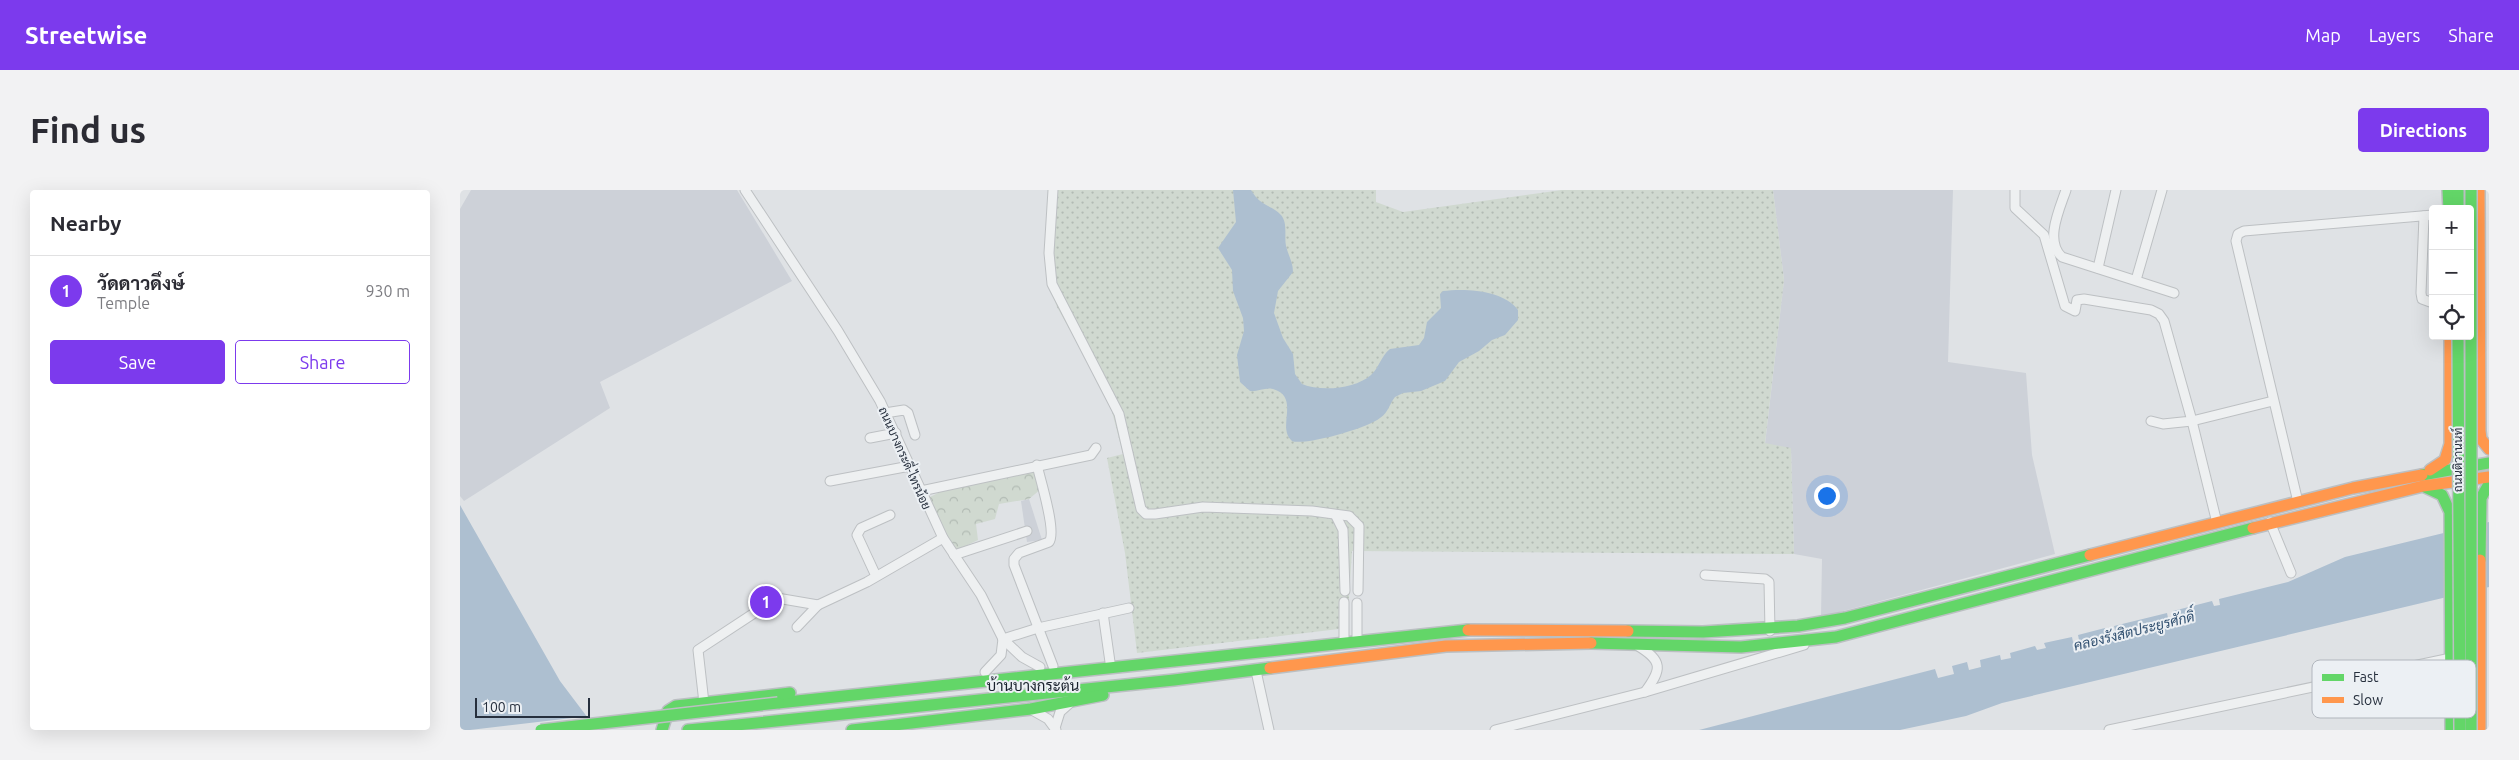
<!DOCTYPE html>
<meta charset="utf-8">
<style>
:root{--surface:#fff;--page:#f2f2f3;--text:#2b2b33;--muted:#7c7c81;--line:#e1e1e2;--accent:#7c3aed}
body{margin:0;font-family:Ubuntu,Sarabun,sans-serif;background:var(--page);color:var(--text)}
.controls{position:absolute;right:15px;top:15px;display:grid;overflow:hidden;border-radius:5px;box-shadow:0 5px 20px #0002}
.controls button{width:45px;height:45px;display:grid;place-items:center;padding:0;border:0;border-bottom:1px solid var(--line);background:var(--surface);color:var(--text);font:25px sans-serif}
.scale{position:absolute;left:15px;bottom:12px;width:115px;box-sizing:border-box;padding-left:5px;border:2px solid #262f3d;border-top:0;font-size:14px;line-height:18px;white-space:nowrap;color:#262f3d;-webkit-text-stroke:4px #ecf0f4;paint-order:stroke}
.you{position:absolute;left:1366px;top:305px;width:18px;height:18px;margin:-12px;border:4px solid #fff;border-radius:50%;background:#1a73e8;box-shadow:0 0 0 8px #1a73e833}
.badge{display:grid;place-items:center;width:32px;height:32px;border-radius:50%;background:var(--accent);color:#fff;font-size:16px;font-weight:700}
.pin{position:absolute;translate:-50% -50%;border:2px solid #fff;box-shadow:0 1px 5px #0006}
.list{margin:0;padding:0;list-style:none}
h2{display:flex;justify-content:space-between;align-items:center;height:65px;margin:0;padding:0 20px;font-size:21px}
h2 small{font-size:16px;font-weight:400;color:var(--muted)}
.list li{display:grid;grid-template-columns:32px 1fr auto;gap:15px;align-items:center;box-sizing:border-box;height:70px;padding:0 20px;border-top:1px solid var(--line)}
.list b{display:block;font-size:19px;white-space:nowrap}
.list p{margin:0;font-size:16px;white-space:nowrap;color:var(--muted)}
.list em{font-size:16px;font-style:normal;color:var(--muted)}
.actions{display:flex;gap:10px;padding:15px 20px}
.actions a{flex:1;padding:11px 0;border:1px solid var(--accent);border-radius:5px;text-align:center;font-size:18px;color:var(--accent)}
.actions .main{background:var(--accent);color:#fff}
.icon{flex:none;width:28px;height:28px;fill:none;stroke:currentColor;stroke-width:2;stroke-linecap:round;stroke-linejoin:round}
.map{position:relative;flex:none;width:2029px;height:540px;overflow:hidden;border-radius:5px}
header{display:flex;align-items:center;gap:30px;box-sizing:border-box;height:70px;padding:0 25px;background:var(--accent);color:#fff}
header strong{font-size:24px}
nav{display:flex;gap:28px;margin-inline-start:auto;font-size:18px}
.intro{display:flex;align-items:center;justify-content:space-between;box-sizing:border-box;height:120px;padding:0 30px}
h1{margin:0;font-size:35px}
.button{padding:12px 22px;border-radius:5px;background:var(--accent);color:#fff;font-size:18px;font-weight:700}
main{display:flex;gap:30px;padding:0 30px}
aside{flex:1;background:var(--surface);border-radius:5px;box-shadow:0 5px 20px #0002}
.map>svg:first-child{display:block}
.built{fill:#cdd1d8}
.grass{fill:url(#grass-dots)}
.forest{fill:url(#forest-crowns)}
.water{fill:#adbfd0}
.pier{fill:#dfe2e5}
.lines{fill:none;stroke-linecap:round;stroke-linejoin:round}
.street-casing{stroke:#bdc0c3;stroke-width:11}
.fast-casing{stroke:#bbbfc2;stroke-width:14}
.slow-casing{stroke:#bbbfc2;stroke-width:14}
.street{stroke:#eef0f1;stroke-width:9}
.fast{stroke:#63d668;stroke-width:11}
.slow{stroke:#ff974d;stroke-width:11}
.fast-bridge-casing{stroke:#bbbfc2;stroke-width:14;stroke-linecap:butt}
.fast-bridge{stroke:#63d668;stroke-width:11}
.labels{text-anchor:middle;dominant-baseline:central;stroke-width:4;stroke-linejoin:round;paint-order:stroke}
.street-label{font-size:12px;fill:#262f3d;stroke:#ecf0f4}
.water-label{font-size:14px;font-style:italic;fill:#315070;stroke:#ecf0f4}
.quarter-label{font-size:15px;fill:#19212d;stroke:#ecf0f4}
.key{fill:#ecf0f4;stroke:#b1b6bd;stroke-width:1}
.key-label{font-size:14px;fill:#262f3d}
</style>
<header>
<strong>Streetwise</strong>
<nav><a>Map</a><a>Layers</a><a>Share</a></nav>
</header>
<div class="intro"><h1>Find us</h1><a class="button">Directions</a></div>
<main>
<aside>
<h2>Nearby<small></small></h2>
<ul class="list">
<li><span class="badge">1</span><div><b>วัดดาวดึงษ์</b><p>Temple</p></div><em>930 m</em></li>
</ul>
<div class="actions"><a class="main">Save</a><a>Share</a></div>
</aside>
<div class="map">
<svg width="2029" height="540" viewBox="0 0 2029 540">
<defs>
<pattern id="grass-dots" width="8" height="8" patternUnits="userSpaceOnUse" patternTransform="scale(1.25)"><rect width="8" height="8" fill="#d0d9d0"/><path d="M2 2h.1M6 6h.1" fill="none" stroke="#b2bbb4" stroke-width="1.8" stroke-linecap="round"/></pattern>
<pattern id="forest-crowns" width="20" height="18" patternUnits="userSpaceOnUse" patternTransform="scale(1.25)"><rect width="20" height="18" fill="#d0d9d0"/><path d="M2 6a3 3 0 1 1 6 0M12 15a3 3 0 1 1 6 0" fill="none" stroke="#b2bbb4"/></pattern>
</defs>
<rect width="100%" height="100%" fill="#dfe2e5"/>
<g class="built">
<path d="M11,0H277L332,91L140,192L150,218L4,311L0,306V19Z"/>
<path d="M1313,0H1493L1488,172L1566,183L1572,265L1595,364L1361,427L1362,369L1334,364L1331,259L1305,254L1324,90Z"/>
<path d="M569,309L582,350L567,352L561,311Z"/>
</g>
<path class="grass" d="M593,0H916V12L943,22L1102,0H1313L1324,90L1305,253L1331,258L1334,364L892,361L887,438L677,463L665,363L647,268L663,264L649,210L597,117C583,82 590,37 593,0Z"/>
<path class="forest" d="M575,281L581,299L569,309L539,314L535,329L516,334L518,350L495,361L466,309L482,301Z"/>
<g class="water">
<path d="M773,0H791C801,17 810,14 821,25C828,33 824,46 826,56C828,65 833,72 833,82L818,101L814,123L823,148L833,164L835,184L842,194C861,202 895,199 911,185C919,178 921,166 930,159L959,155L964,148L967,132L981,118L980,104L983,101C1005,98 1044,100 1058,120V130L1045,145L1032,150L1019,161L999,172L985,191L961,201L943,203L935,207C929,214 929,222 920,228C908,238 845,256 832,251C816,238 841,207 813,199C806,197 797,202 790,201L780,192L777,165L784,141L783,128L773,101L772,80L758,58L776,32Z"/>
<path d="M0,315L100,491L137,540H0Z"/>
<path d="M2029,332V397L1542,513L1506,526L1440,540H1239L1475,479L1478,488L1494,484L1492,476L1507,472L1509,480L1521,477L1520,470L1540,465L1541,470L1551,468L1550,463L1575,456L1577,460L1586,458L1584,453L1612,447L1613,452L1619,450L1618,445L1645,438L1647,446L1656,444L1654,436L1707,423L1708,428L1714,427L1713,421L1752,411L1754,416L1760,415L1759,409L1828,392L1885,367Z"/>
</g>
<path class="pier" d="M129,526L140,540H10Z"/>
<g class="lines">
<defs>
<g id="street">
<path d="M285,0L378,141L420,211L483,348L521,405L543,449L562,467L580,477"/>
<path d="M593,0L589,63L592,94L659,224L681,319L686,324H695L743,317L852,321L889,326L899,336L898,401"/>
<path d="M1555,0V18L1584,45L1605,116L1615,121L1617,110L1624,109L1691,120L1699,124L1704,131L1732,231L1703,234L1691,231"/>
<path d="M1606,0C1600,18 1584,51 1602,67L1714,103"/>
<path d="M1964,26L1961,103L1962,109L1973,113"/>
<path d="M1638,78L1656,0"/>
<path d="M1676,90L1702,0"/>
<path d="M425,223L444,220L448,223L455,245"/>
<path d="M410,248L436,243"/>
<path d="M577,275C580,289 597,342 589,352L559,363L554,369V375L593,476"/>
<path d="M370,291L450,276"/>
<path d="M461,301L631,265L636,258"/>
<path d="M1838,312L1776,51L1778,44L1784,41L1973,25"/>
<path d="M876,326L883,340L885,401"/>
<path d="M1810,332L1831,383"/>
<path d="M1757,333L1732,231L1813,211"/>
<path d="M494,365L567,341"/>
<path d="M1245,385L1305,389L1309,392L1310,441"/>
<path d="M416,386L397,345L401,338L430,325"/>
<path d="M897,413V450"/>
<path d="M643,423L650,472"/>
<path d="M337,437L358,415"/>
<path d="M543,449L578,438L669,418"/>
<path d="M884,452V412"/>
<path d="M1178,456C1203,471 1202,479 1185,502"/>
<path d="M796,481L809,540"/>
<path d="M525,482L541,465L543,449"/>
<path d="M244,513L238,460L317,408L358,415L407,392L483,348"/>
<path d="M572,520L588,529L596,540"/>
<path d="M595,538L600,522L609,514"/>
<path d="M1035,540L1185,502L1344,455"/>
<path d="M1649,540L1991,468"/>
</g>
<g id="fast">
<path d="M1988,0L1989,19"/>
<path d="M1998,0V19"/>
<path d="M1962,285L2029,273"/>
<path d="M1965,297L1982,305L1990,322L1991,540"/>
<path d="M2020,370L2021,308L2029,294"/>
<path d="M1168,441L1243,442L1338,436L1385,428L1630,365"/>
<path d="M1131,453L1281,457L1376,447L1793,338"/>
<path d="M318,513L1008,440"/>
<path d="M202,540L208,521L216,516L330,503"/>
<path d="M228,540L714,490L810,478"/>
<path d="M392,540L571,519L643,505"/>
</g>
<g id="slow">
<path d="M2019,0L2020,241L2021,249L2029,259"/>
<path d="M1970,280L1985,270L1990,254V146"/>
<path d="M1793,338L1963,296L2029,287"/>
<path d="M1630,365L1893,298L1962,285"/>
<path d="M2020,370V540"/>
<path d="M1008,440L1168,441"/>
<path d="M810,478L986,456L1131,453"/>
</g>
</defs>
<use href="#street" class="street-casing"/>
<use href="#fast" class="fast-casing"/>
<use href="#slow" class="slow-casing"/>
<use href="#street" class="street"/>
<use href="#fast" class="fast"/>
<use href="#slow" class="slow"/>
<defs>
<g id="fast-bridge">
<path d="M2011,0V540"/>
<path d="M1998,146L2000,540"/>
<path d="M81,540L318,513"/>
</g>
</defs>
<use href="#fast-bridge" class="fast-bridge-casing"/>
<use href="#fast-bridge" class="fast-bridge"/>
</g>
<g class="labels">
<g class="street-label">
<text transform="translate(445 268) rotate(66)">ถนนบางกระดี่-ไทรน้อย</text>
<text transform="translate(1997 270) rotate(-90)">ถนนติวานนท์</text>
</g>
<g class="water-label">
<text transform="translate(1674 441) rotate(-14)">คลองรังสิตประยูรศักดิ์</text>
</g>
<g class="quarter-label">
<text x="573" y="495">บ้านบางกระต้น</text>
</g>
</g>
<rect x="1852" y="470" width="164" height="58" rx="8" class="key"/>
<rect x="1862" y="484" width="22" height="7" fill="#63d668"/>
<rect x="1862" y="507" width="22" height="6" fill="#ff974d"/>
<g class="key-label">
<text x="1893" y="492">Fast</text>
<text x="1893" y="515">Slow</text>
</g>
</svg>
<div class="controls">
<button>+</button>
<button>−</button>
<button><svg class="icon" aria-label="locate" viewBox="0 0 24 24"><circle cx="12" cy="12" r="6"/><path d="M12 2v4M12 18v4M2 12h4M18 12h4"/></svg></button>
</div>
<div class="scale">100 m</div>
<div class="you"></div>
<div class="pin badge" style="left:306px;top:412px">1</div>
</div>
</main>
